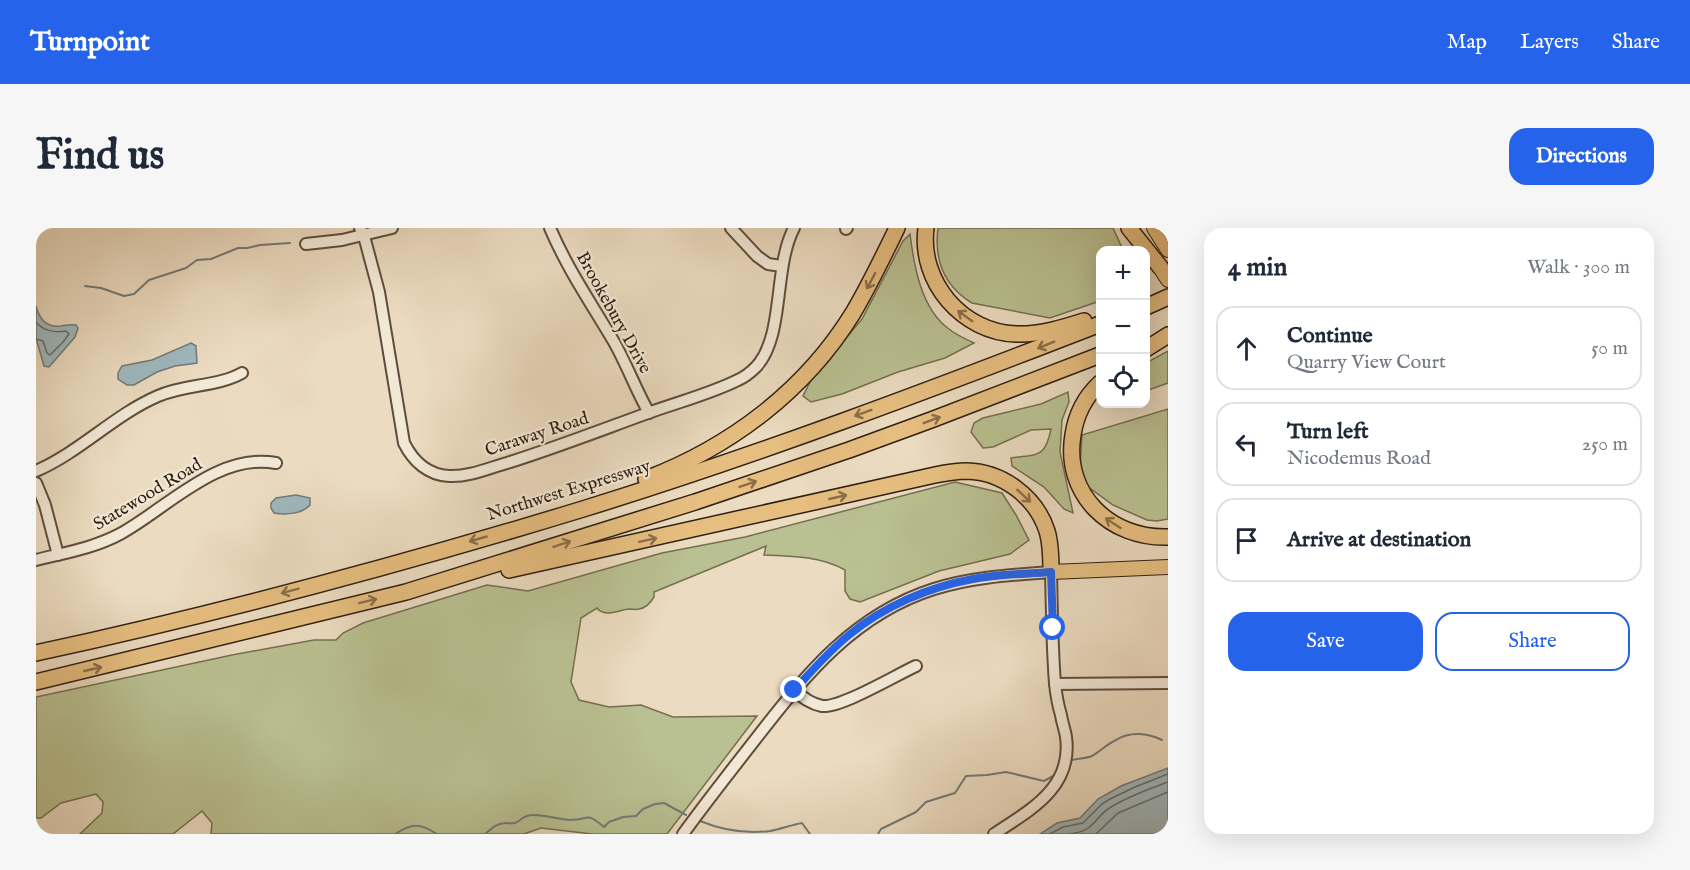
<!DOCTYPE html>
<meta charset="utf-8">
<style>
:root{--surface:#fff;--page:#f6f6f7;--text:#1f2937;--muted:#747a83;--line:#e0e1e3;--accent:#2563eb}
body{margin:0;font-family:"IM FELL English",serif;background:var(--page);color:var(--text)}
.controls{position:absolute;right:18px;top:18px;display:grid;overflow:hidden;border-radius:12px;box-shadow:0 6px 24px #0002}
.controls button{width:54px;height:54px;display:grid;place-items:center;padding:0;border:0;border-bottom:2px solid var(--line);background:var(--surface);color:var(--text);font:30px sans-serif}
.stop{position:absolute;width:18px;height:18px;margin:-14px;border:4px solid #2563eb;border-radius:50%;background:#fff}
.stop.end{background:#2563eb;border-color:#fff;box-shadow:0 2px 6px #0008}
.list{margin:0;padding:0;list-style:none}
h2{display:flex;justify-content:space-between;align-items:center;height:78px;margin:0;padding:0 24px;font-size:26px}
h2 small{font-size:20px;font-weight:400;color:var(--muted)}
.list li{display:grid;grid-template-columns:39px 1fr auto;gap:18px;align-items:center;box-sizing:border-box;height:84px;margin:0 12px 12px;padding:0 12px;border:2px solid var(--line);border-radius:18px}
.list b{display:block;font-size:22px;white-space:nowrap}
.list p{margin:0;font-size:20px;white-space:nowrap;color:var(--muted)}
.list em{font-size:20px;font-style:normal;color:var(--muted)}
.actions{display:flex;gap:12px;padding:18px 24px}
.actions a{flex:1;padding:14px 0;border:2px solid var(--accent);border-radius:18px;text-align:center;font-size:21px;color:var(--accent)}
.actions .main{background:var(--accent);color:#fff}
.icon{flex:none;width:33px;height:33px;fill:none;stroke:currentColor;stroke-width:2;stroke-linecap:round;stroke-linejoin:round}
.map{position:relative;flex:none;width:1132px;height:606px;overflow:hidden;border-radius:18px}
header{display:flex;align-items:center;gap:36px;box-sizing:border-box;height:84px;padding:0 30px;background:var(--accent);color:#fff}
header strong{font-size:28px}
nav{display:flex;gap:33px;margin-inline-start:auto;font-size:21px}
.intro{display:flex;align-items:center;justify-content:space-between;box-sizing:border-box;height:144px;padding:0 36px}
h1{margin:0;font-size:42px}
.button{padding:15px 27px;border-radius:18px;background:var(--accent);color:#fff;font-size:21px;font-weight:700}
main{display:flex;gap:36px;padding:0 36px}
aside{flex:1;background:var(--surface);border-radius:18px;box-shadow:0 6px 24px #0002}
.map>svg:first-child{display:block}
.green{fill:#b9c091;stroke:#746f50;stroke-width:1.5}
.water{fill:#9fb8be;stroke:#737a78;stroke-width:1.5}
.lines{fill:none;stroke-linecap:round;stroke-linejoin:round}
.shore{stroke:#686b67;stroke-width:1.5}
.stream{stroke:#737a78;stroke-width:2}
.minor-casing{stroke:#5f4d3c;stroke-width:14}
.major-casing{stroke:#301e10;stroke-width:16}
.highway-casing{stroke:#301e10;stroke-width:18}
.minor{stroke:#f2e8d6;stroke-width:10}
.major{stroke:#e6be80;stroke-width:14}
.highway{stroke:#e6be80;stroke-width:15}
.oneway{stroke:#8b6e48}
.route{stroke:#2563eb;stroke-width:8}
.labels{text-anchor:middle;dominant-baseline:central;stroke-width:4.5;stroke-linejoin:round;paint-order:stroke}
.street-label{font-size:18px;fill:#301e10;stroke:#f2e8d6}
</style>
<header>
<strong>Turnpoint</strong>
<nav><a>Map</a><a>Layers</a><a>Share</a></nav>
</header>
<div class="intro"><h1>Find us</h1><a class="button">Directions</a></div>
<main>
<div class="map">
<svg width="1132" height="606" viewBox="0 0 1132 606">
<rect width="100%" height="100%" fill="#ebdbc0"/>
<filter id="stains"><feTurbulence type="fractalNoise" baseFrequency=".00333" numOctaves="4"/><feColorMatrix values="0 0 0 0 .2 0 0 0 0 .09 0 0 0 0 .02 0 0 0 .5 -.17"/></filter>
<radialGradient id="worn" r=".72"><stop offset=".6" stop-color="#630" stop-opacity="0"/><stop offset="1" stop-color="#630" stop-opacity=".3"/></radialGradient>
<g class="green">
<path d="M902,0H1077L1087,22H1064V73L1014,90L936,75C908,58 898,32 902,0Z"/>
<path d="M874,6C878,38 885,81 913,101C920,107 930,111 938,115L909,130L862,144L806,166L775,174L767,168L776,150L826,91L867,13Z"/>
<path d="M1132,123V155L1110,163V135Z"/>
<path d="M1032,164L1033,174L1026,192L1024,224L1037,285L1028,281L1008,259L976,238L975,230C1001,226 1009,231 1015,201L995,202L957,219L947,220L935,204L938,195L947,190L1005,176Z"/>
<path d="M1132,181V291L1121,293L1111,292L1077,277L1051,258L1044,240L1046,207Z"/>
<path d="M919,254L966,265L980,287L993,312L974,326L903,343L824,374L814,371L809,363V342C784,328 755,328 728,327L730,318L618,364V369C615,374 610,380 603,381C600,382 597,381 593,381C582,382 569,390 561,380L545,390L535,454L543,472L573,479L605,477L637,489L721,488L631,606H556L505,600L488,606H175L176,595L166,583L137,606H44L66,585L67,574L60,566L25,575L5,590H0V469L196,427L278,412H300L307,405L327,395L451,357L492,363L626,325L709,309Z"/>
</g>
<g class="water">
<path d="M0,78C3,90 10,100 25,98C31,97 34,96 40,97L42,100L39,109L13,139L8,138L0,110Z"/>
<path d="M155,115L160,118L161,135L139,138L121,144L98,157H91L82,151V145L86,138L116,132Z"/>
<path d="M260,267L274,270V277C266,286 250,287 238,285L235,280V275L240,270Z"/>
<path d="M1132,540V606H1004L1021,595L1044,590L1062,571L1085,558Z"/>
</g>
<g class="lines">
<g class="shore">
<path d="M0,94C7,103 19,105 30,103L33,106L27,114L14,127L11,125L7,113L0,111"/>
<path d="M1014,606L1027,599L1047,595L1066,576L1074,571L1099,559L1132,546"/>
<path d="M1033,606C1060,603 1056,591 1075,579C1093,568 1113,561 1132,554"/>
<path d="M1060,606L1082,585L1132,564"/>
</g>
<g class="stream">
<path d="M49,58L65,60L88,68L98,66L113,52L150,40L161,32L175,31L202,20H211L224,17L254,15"/>
<path d="M1033,533C1041,530 1049,531 1056,528C1065,523 1071,516 1080,512C1094,503 1112,505 1126,512"/>
<path d="M664,593C686,602 710,606 734,603C745,601 755,597 766,595L774,606"/>
<path d="M359,606C376,595 384,595 401,606"/>
<path d="M449,606C456,600 461,595 470,595C474,595 474,596 479,595C484,593 487,589 491,588C502,584 522,592 534,592C555,592 549,583 568,599L573,594L587,589L600,588L607,581L619,576L628,575L650,587"/>
<path d="M842,606L845,601L880,584L890,574L919,565L930,548L951,547L970,544L1008,553L1021,546"/>
</g>
<defs>
<g id="minor">
<path d="M324,0L328,8L343,64L368,215C377,233 392,247 413,248C433,249 453,240 471,235C519,220 565,202 612,185C642,174 674,166 702,152C709,149 715,144 720,139C749,108 737,40 758,0"/>
<path d="M514,0C532,42 555,75 578,114C591,137 600,162 613,185"/>
<path d="M695,0L721,28L732,36L746,38"/>
<path d="M810,1L811,0"/>
<path d="M270,16L306,12L356,0"/>
<path d="M0,243C44,224 78,187 122,168C149,156 181,159 206,145"/>
<path d="M0,255L9,277L22,327"/>
<path d="M0,332C28,325 58,320 84,306C130,281 182,224 240,235"/>
<path d="M1019,456L1132,455"/>
<path d="M758,462C767,470 775,476 786,478C805,480 860,447 880,438"/>
<path d="M647,606C671,573 697,540 722,508C771,445 819,386 898,361C936,349 975,347 1015,344C1016,381 1016,418 1019,455C1020,466 1022,477 1025,487C1026,494 1029,502 1030,509C1037,560 994,582 958,606"/>
</g>
<g id="major">
<path d="M1118,0L1132,22"/>
<path d="M1119,32L1132,52"/>
<path d="M1015,344L1132,339"/>
</g>
<g id="highway">
<path d="M890,0C883,54 926,104 980,106C1003,107 1026,100 1048,93"/>
<path d="M1093,0L1125,40"/>
<path d="M1110,79L1132,69"/>
<path d="M1110,121L1132,107"/>
<path d="M1064,155C1049,169 1040,186 1037,207C1027,266 1074,311 1132,309"/>
<path d="M610,251C694,219 769,163 817,85C833,58 847,29 861,0"/>
<path d="M473,342L899,247C909,245 920,243 931,243C967,244 1000,269 1011,303C1015,316 1015,331 1015,344"/>
<path d="M0,425C184,385 367,336 547,281C722,227 894,162 1064,96"/>
<path d="M0,454L370,364L659,274L813,222L895,192L1064,127"/>
</g>
</defs>
<use href="#minor" class="minor-casing"/>
<use href="#major" class="major-casing"/>
<use href="#highway" class="highway-casing"/>
<use href="#minor" class="minor"/>
<use href="#major" class="major"/>
<use href="#highway" class="highway"/>
</g>
<defs><path id="oneway-shaft" d="M-6 0H5M1.5-3L5.5 0L1.5 3" fill="none" stroke-width="1.6" stroke-linecap="round" stroke-linejoin="round" transform="scale(1.5)"/></defs>
<g class="oneway">
<use href="#oneway-shaft" transform="translate(835 53) rotate(118)"/>
<use href="#oneway-shaft" transform="translate(929 88) rotate(-144)"/>
<use href="#oneway-shaft" transform="translate(1010 117) rotate(158)"/>
<use href="#oneway-shaft" transform="translate(827 185) rotate(160)"/>
<use href="#oneway-shaft" transform="translate(896 192) rotate(-21)"/>
<use href="#oneway-shaft" transform="translate(712 256) rotate(-19)"/>
<use href="#oneway-shaft" transform="translate(988 268) rotate(43)"/>
<use href="#oneway-shaft" transform="translate(802 269) rotate(-13)"/>
<use href="#oneway-shaft" transform="translate(1077 295) rotate(-147)"/>
<use href="#oneway-shaft" transform="translate(442 311) rotate(164)"/>
<use href="#oneway-shaft" transform="translate(612 312) rotate(-12)"/>
<use href="#oneway-shaft" transform="translate(526 316) rotate(-18)"/>
<use href="#oneway-shaft" transform="translate(254 363) rotate(165)"/>
<use href="#oneway-shaft" transform="translate(332 373) rotate(-14)"/>
<use href="#oneway-shaft" transform="translate(57 441) rotate(-13)"/>
</g>
<g class="lines">
<path class="route" d="M758,462C776,443 793,423 813,407C848,378 893,359 937,351C963,346 989,346 1015,344L1017,400"/>
</g>
<g class="labels">
<g class="street-label">
<text transform="translate(577 85) rotate(61)">Brookebury Drive</text>
<text transform="translate(501 207) rotate(-18)">Caraway Road</text>
<text transform="translate(533 263) rotate(-17)">Northwest Expressway</text>
<text transform="translate(112 267) rotate(-31)">Statewood Road</text>
</g>
</g>
<rect width="100%" height="100%" filter="url(#stains)"/>
<rect width="100%" height="100%" fill="url(#worn)"/>
</svg>
<div class="controls">
<button>+</button>
<button>−</button>
<button><svg class="icon" aria-label="locate" viewBox="0 0 24 24"><circle cx="12" cy="12" r="6"/><path d="M12 2v4M12 18v4M2 12h4M18 12h4"/></svg></button>
</div>
<div class="stop" style="left:1017px;top:400px"></div>
<div class="stop end" style="left:758px;top:462px"></div>
</div>
<aside>
<h2>4 min<small>Walk · 300 m</small></h2>
<ul class="list">
<li><svg class="icon" aria-label="ahead" viewBox="0 0 24 24"><path d="M12 20V5M6 11l6-6 6 6"/></svg><div><b>Continue</b><p>Quarry View Court</p></div><em>50 m</em></li>
<li><svg class="icon" aria-label="left" viewBox="0 0 24 24"><path d="M17 20v-9H6M10 6l-5 5 5 5"/></svg><div><b>Turn left</b><p>Nicodemus Road</p></div><em>250 m</em></li>
<li><svg class="icon" aria-label="arrive" viewBox="0 0 24 24"><path d="M6 21V4h12l-3 4 3 4H6"/></svg><div><b>Arrive at destination</b></div></li>
</ul>
<div class="actions"><a class="main">Save</a><a>Share</a></div>
</aside>
</main>
